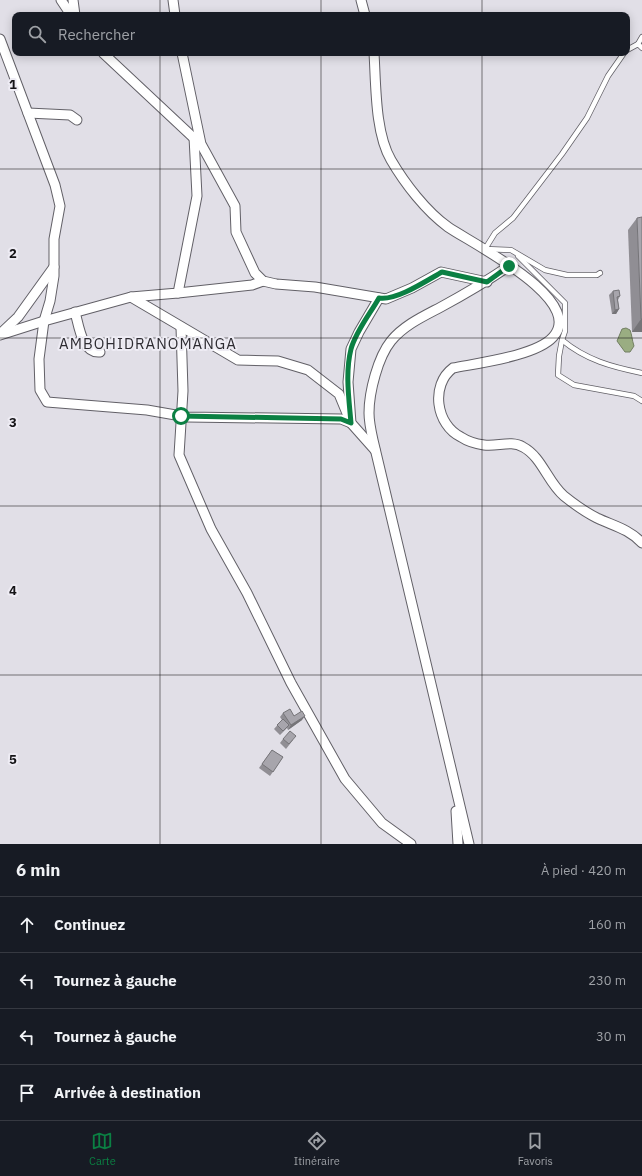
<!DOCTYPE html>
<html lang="fr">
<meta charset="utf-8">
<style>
:root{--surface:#171b24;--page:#242831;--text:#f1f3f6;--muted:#9ea1a6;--line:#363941;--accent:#0b8043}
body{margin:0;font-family:"IBM Plex Sans",sans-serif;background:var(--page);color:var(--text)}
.stop{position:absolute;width:12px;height:12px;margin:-9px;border:3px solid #0b8043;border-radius:50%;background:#fff}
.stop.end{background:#0b8043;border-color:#fff;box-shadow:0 1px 4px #0008}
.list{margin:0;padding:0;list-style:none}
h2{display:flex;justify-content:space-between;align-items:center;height:52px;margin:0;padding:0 16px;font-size:17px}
h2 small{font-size:13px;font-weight:400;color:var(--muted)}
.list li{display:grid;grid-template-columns:26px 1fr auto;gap:12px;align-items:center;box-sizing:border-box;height:56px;padding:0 16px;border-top:1px solid var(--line)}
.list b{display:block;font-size:15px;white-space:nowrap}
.list em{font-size:13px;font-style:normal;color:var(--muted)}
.icon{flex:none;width:22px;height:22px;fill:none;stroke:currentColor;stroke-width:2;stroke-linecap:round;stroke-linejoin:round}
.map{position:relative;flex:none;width:642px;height:844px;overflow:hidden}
.search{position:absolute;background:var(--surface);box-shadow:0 2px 10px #0003;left:12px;right:12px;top:12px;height:44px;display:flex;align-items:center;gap:10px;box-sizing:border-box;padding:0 14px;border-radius:8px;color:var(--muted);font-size:15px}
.sheet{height:276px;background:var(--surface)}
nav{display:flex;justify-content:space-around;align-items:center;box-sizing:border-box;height:56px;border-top:1px solid var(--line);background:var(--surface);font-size:11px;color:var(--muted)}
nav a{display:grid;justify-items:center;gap:2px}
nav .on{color:var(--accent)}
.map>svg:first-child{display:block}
.water{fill:#9aad82;stroke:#727f62}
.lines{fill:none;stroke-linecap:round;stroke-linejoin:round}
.lane-casing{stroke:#626067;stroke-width:6}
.street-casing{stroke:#626067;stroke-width:11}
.lane{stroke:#fff;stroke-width:4.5}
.street{stroke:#fff;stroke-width:9}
.wall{fill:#908e94}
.shaded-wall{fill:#757478}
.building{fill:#a7a5ac;stroke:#757478}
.route{stroke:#0b8043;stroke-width:5}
.grid{fill:none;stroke:#151417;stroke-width:1;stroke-opacity:0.55}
.labels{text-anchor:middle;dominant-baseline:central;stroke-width:4;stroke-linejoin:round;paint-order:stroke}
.quarter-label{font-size:15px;letter-spacing:1px;fill:#2e2c32;stroke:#eeecf4}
.grid-label{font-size:13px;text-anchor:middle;font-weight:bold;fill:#151417;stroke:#eeecf4;stroke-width:4;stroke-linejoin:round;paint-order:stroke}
</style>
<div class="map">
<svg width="642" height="844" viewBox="0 0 642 844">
<rect width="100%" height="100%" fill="#e1dfe7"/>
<path class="water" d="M626,328L630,330C632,335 632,340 634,346L630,352H625L617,341L622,329Z"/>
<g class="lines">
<defs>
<g id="lane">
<path d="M638,44L642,37"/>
<path d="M627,50L638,44L642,48"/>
<path d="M518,256L565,303V331L562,340C586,360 612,367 642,373"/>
<path d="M600,273L597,275H567L545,270L511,250L485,249L495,233L513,218L562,154L587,118L608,76L624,53"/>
<path d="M562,340L559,356L558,375L574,385L634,396L642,401"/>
</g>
<g id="street">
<path d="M61,0L71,15"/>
<path d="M73,0L75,15"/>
<path d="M173,0L175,15"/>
<path d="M361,0L365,15"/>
<path d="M0,39L55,185L60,206L54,239V276L50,301L44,321L39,359L40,390L47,402L147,410L187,417L341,419L351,423"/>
<path d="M103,53L197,141"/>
<path d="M182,53L201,144L235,206L236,232L255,273L263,281L276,284L315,287L386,299L412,288L441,272L487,282"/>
<path d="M374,53C376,85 375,133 391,160C405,184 426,211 448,227C471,243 587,300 553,337C536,356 478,363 453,368C430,385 436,425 461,437C467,441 477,444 484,445C497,447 511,440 523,447C542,457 548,483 564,496C574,504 585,512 597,518C614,526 629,529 642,543"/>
<path d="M28,113L70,115L77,120"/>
<path d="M178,293L252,285L263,281"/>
<path d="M131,297L238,360L278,361L308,370L339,394L351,423"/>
<path d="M75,312C79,326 82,354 100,352"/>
<path d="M181,327L183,391L179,455L211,529L247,593L291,683L345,779L382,823L411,844"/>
<path d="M1,333L18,317L54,267"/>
<path d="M0,335L44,321L131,297L178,293L197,196L194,137"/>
<path d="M375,450L351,423L348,382L351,349L359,332L379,298"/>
<path d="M456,811L458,844"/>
<path d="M469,844L373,440C371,431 369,421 369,413C369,392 378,357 391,341C404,325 424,316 441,307C465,294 487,281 509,266"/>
</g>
</defs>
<use href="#lane" class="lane-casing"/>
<use href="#street" class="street-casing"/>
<use href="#lane" class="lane"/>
<use href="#street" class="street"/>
</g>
<g class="wall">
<path d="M637,218L642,332H632L628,230Z"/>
<path d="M613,291L620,296L618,300L619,309L616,314H612L609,295Z"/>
<path d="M283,713L294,716L302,720L288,730L287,728L280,735L274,729L282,720L280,717Z"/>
<path d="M283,739L293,740L286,749L280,743Z"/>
<path d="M272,750L283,757L270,776L259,768Z"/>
</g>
<g class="shaded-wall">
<path d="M619,309L616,314H612L615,310Z"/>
<path d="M641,319H642V332H632Z"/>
<path d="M305,716L302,720L288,730L291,725Z"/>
</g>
<g class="building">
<path d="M642,217V319H641L637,218Z"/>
<path d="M619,290L620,296L617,297L619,309L615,310L613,291Z"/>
<path d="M290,709L294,716L302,711L305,716L291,725L283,713Z"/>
<path d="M283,719L289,725L283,731L277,725Z"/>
<path d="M290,731L296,736L289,744L283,739Z"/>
<path d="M272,750L283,757L273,772L262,764Z"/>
</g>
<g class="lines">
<path class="route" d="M181,416L341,419L351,423C349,399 345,373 351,349C356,331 370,314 379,298C396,301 426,281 442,272L487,282L509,266"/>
</g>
<path class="grid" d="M160,0V15M321,0V15M482,0V15M160,53V844M321,53V844M482,53V844M0,169H642M0,338H642M0,506H642M0,675H642"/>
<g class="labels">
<g class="quarter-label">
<text x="148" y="343">AMBOHIDRANOMANGA</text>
</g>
</g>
<g class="grid-label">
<text x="13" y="89">1</text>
<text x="13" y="258">2</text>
<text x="13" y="427">3</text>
<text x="13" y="595">4</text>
<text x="13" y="764">5</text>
</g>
</svg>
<div class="stop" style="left:181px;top:416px"></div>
<div class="stop end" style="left:509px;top:266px"></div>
<div class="search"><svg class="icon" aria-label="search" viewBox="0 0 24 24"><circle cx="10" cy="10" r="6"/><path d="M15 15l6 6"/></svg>Rechercher</div>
</div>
<section class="sheet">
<h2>6 min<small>À pied · 420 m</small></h2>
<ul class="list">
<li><svg class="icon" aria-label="ahead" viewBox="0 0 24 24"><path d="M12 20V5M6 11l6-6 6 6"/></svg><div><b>Continuez</b></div><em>160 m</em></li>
<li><svg class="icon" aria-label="left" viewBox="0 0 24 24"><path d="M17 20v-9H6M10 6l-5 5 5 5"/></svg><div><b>Tournez à gauche</b></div><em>230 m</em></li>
<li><svg class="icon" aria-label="left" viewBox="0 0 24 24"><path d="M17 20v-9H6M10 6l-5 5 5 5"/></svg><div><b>Tournez à gauche</b></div><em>30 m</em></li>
<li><svg class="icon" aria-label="arrive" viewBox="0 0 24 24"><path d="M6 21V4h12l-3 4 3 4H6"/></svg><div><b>Arrivée à destination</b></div></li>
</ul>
</section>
<nav>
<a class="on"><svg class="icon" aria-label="map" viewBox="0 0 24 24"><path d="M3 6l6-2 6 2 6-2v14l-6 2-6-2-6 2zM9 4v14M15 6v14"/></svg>Carte</a>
<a><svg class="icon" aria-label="directions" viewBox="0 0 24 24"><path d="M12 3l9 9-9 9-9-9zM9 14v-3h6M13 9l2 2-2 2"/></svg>Itinéraire</a>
<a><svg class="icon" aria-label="saved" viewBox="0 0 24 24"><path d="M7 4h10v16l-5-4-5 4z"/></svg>Favoris</a>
</nav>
